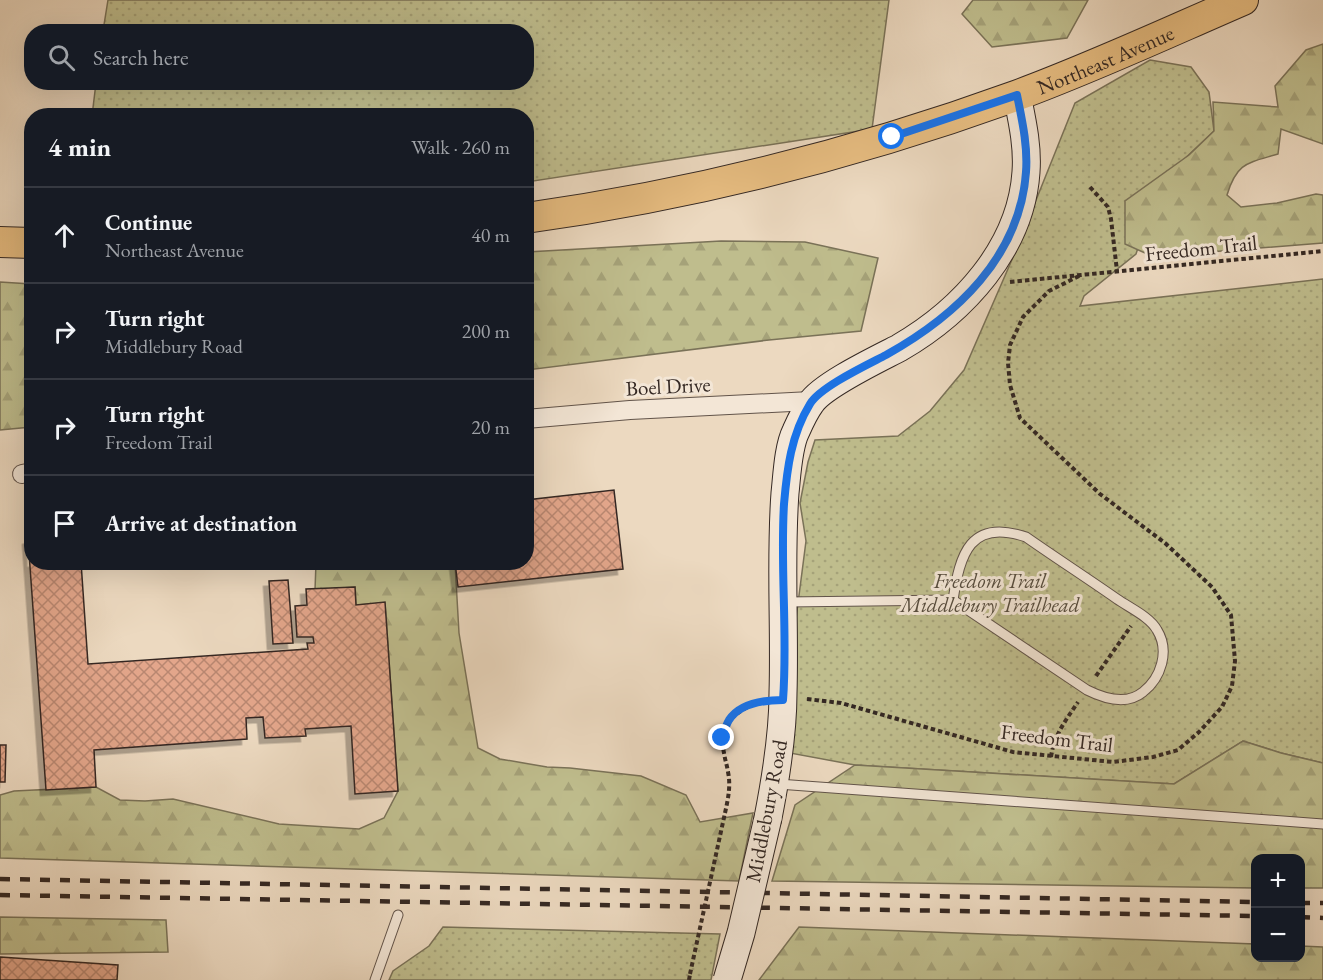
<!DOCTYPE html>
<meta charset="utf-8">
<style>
:root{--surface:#171b24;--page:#20242c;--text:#f1f3f6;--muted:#9ea1a6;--line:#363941}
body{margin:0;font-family:"EB Garamond",serif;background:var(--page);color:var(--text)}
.controls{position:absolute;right:18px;bottom:18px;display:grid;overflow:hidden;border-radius:12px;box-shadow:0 6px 24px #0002}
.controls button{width:54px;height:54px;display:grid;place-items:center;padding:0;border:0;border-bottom:2px solid var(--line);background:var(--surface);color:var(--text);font:30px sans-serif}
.stop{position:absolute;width:18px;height:18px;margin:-14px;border:4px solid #1a73e8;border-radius:50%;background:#fff}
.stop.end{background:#1a73e8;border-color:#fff;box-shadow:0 2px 6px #0008}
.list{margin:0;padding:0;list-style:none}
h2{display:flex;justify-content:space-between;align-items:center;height:78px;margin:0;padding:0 24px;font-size:26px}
h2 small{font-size:20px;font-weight:400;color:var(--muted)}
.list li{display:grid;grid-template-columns:39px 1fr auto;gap:18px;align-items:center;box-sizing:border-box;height:96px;padding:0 24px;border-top:2px solid var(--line)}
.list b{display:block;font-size:22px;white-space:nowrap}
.list p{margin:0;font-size:20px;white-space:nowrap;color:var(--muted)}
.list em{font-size:20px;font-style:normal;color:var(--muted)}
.icon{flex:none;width:33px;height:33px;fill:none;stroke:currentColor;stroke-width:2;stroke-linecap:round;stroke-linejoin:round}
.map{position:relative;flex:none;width:1323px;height:980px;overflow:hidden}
.search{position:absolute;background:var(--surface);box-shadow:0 6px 24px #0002;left:24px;top:24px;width:510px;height:66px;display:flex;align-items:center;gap:15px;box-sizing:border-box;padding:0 21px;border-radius:24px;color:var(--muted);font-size:22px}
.panel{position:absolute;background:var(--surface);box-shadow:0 6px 24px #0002;left:24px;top:108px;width:510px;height:462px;border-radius:24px}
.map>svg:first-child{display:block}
.grass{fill:url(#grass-dots);stroke:#7a7258;stroke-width:1.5}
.forest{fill:url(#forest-firs);stroke:#7a7258;stroke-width:1.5}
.building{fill:url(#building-cross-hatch);stroke:#342823;stroke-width:1.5;filter:url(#shadow)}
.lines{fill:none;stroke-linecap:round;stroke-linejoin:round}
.lane-casing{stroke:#62544a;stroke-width:11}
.street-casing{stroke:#62544a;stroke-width:20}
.secondary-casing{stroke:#342823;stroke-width:29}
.primary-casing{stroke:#342823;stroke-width:32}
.path{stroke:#342823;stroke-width:4;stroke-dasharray:4.5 3;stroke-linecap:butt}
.lane{stroke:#f3e6d6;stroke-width:9}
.street{stroke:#f3e6d6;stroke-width:18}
.secondary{stroke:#f3e6d6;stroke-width:27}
.primary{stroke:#e6bc80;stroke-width:30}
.rail{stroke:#342823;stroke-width:4.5;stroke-dasharray:10 10;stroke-linecap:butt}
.secondary-bridge-casing{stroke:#342823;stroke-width:29;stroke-linecap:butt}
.path-bridge{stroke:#342823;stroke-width:4;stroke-dasharray:4.5 3;stroke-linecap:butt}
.secondary-bridge{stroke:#f3e6d6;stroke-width:27}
.route{stroke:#1a73e8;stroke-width:8}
.labels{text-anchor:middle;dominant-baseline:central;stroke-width:6;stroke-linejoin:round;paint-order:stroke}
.street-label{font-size:21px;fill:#342823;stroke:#f3e6d6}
.park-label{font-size:21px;font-style:italic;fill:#574d3e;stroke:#f3e6d6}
</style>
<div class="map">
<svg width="1323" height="980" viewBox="0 0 1323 980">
<defs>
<pattern id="grass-dots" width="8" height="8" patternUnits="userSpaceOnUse" patternTransform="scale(1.5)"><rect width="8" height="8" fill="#bfbd8d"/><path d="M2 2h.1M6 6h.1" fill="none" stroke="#a5a279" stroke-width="1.8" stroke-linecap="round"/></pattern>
<pattern id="forest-firs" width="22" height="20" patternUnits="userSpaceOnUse" patternTransform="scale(1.5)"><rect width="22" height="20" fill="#bfbd8d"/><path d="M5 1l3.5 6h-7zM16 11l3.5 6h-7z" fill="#a5a279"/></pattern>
<pattern id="building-cross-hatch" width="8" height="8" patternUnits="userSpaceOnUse" patternTransform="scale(1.5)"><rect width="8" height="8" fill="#e3a68b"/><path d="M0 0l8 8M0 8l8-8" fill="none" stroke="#b98771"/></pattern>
<filter id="shadow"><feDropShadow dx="-5.5" dy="5.5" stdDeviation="0" flood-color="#0004"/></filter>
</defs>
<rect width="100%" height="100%" fill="#ecd9c0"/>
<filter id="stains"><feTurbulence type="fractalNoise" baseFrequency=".00333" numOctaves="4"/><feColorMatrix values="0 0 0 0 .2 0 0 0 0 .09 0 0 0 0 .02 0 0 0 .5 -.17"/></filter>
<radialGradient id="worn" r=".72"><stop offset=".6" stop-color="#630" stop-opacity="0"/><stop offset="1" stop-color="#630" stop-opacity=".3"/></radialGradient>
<g class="grass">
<path d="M108,0H889L872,129L527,182L526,116H92L96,83L526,82V32L103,31Z"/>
<path d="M1150,60L1191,67L1209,92L1214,131L1159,183L1136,254L1084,296L1080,306L1323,279V763L1281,753L1243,741L1174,784L855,765L779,751L806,541L800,503L808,462L815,440L898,436L930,411L964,370L1014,255L1075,103Z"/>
<path d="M443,927L720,934L711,980H389L393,971L429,946Z"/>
</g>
<g class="forest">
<path d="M973,0H1088L1067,38L992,47L962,14Z"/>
<path d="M1323,44V144L1281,129L1278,154C1248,163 1237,162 1227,195L1241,207L1277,203L1316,194L1323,195V243L1171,255L1145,253L1125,244V201L1189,155L1214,131L1213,102L1278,107L1275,86L1306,50Z"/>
<path d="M721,241L805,242L878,258L861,331L769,340L527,370V252Z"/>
<path d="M0,282L31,284V427L0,430Z"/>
<path d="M316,563H455L459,633L478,748L500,759L547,767L570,768L641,776L686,795L700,822L753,813L739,881L0,858V795L14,791L96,787L120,800L145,801L173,799L279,824L359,829L384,818L398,791L385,603L356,605L355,587L315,590Z"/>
<path d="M1243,741L1281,753L1323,763V888H1301L1300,858H1256L1255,888L772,881L795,805L855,765L1174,784Z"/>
<path d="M0,917L166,920L168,952L0,954Z"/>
<path d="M799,927L1255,944L1256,958H1300L1301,946L1323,947V980H759Z"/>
</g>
<g class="building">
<path d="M614,490L623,569L458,587L455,562H526V500Z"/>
<path d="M32,538V562H81L88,664L308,649L307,643H314L313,637H297L295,606L307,605L306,589L355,587L356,605L385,602L398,791L355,794L351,726L305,729L306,736L265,738L263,717L246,718L247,739L94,750L96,787L46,790L28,539Z"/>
<path d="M288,580L293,643L273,644L269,581Z"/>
<path d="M0,745H6L5,782H0Z"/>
<path d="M0,957L118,965L117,980H0Z"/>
</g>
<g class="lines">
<defs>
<g id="lane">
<path d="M786,602L953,600L1087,690C1103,698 1126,706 1143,692C1161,678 1170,651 1157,630C1150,617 1130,608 1117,599C1087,578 1056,558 1026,537C970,518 960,554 953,600"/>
<path d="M778,784L1323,824"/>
<path d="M375,980L398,915"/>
</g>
<g id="street">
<path d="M526,419L630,410L811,401"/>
<path d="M22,474L32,472"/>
</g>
<path id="secondary" d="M768,818C776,777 783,735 783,693C785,626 780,560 785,493C787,475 788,447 796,431C800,422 805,411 811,403C823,385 878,359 899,348C963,311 1021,248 1026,172C1028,146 1022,120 1017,95"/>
<g id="primary">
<path id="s1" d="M526,218C692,195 861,152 1018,95C1094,67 1169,32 1243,0"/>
<path d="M0,242L32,243"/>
</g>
</defs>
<use href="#lane" class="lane-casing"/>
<use href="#street" class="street-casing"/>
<use href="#secondary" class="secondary-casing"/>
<use href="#primary" class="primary-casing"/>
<g class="path">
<path d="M1090,187L1108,207L1111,219L1117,271"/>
<path d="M1010,282L1323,251"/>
<path d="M1096,676L1131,626"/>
<path d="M807,699L841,703L1013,752L1113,762L1153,757L1178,750L1199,732L1222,707L1232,686L1235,661L1231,615L1212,587L1165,543L1100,494L1020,418L1010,385L1008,363L1010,345L1023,317L1049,291L1081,275"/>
<path d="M1051,757C1054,735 1066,720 1078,702"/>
<path d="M725,813C728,799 731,786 728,772C727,765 725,760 724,753C718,724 734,713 758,702"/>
<path d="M689,980L690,974"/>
</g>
<use href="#lane" class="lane"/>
<use href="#street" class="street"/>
<use href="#secondary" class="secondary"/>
<use href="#primary" class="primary"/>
<g class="rail">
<path d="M0,879L1256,902"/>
<path d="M0,895L1256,916"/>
<path d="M1300,903H1323"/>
<path d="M1300,917L1323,918"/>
</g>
<defs>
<path id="secondary-bridge" d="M727,980L741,933L768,818"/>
</defs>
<use href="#secondary-bridge" class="secondary-bridge-casing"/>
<path class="path-bridge" d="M690,974L725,813"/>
<use href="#secondary-bridge" class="secondary-bridge"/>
</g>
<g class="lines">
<path class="route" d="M722,738C724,732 726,725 729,720C740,703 766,700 783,700C788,635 780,569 784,504C787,469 791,435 810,404C820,387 867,365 886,355C956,316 1020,257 1026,172C1028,146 1022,120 1017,95L892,137"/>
</g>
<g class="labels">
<g class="street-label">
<text stroke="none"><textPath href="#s1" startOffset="602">Northeast Avenue</textPath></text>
<text transform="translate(1201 248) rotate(-6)">Freedom Trail</text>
<text transform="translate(668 386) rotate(-3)">Boel Drive</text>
<text transform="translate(1057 738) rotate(7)">Freedom Trail</text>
<text transform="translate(766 811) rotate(-79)">Middlebury Road</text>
</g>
<g class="park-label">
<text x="990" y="580">Freedom Trail<tspan x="990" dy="24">Middlebury Trailhead</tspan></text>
</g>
</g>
<rect width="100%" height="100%" filter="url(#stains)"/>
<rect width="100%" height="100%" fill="url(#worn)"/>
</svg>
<div class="controls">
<button>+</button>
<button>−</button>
</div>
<div class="stop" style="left:892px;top:137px"></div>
<div class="stop end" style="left:722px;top:738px"></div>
<div class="search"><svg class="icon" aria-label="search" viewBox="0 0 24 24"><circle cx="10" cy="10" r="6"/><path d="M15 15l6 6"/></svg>Search here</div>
<section class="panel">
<h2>4 min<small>Walk · 260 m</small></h2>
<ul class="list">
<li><svg class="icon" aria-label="ahead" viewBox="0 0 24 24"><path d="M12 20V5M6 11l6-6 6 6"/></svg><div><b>Continue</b><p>Northeast Avenue</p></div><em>40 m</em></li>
<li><svg class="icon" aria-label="right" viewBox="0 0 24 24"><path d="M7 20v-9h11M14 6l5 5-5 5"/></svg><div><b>Turn right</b><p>Middlebury Road</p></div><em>200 m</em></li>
<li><svg class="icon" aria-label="right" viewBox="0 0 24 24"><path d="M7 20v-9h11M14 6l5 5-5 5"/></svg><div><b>Turn right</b><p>Freedom Trail</p></div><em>20 m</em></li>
<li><svg class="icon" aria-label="arrive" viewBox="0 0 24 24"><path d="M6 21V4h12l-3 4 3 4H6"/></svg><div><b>Arrive at destination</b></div></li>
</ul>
</section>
</div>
